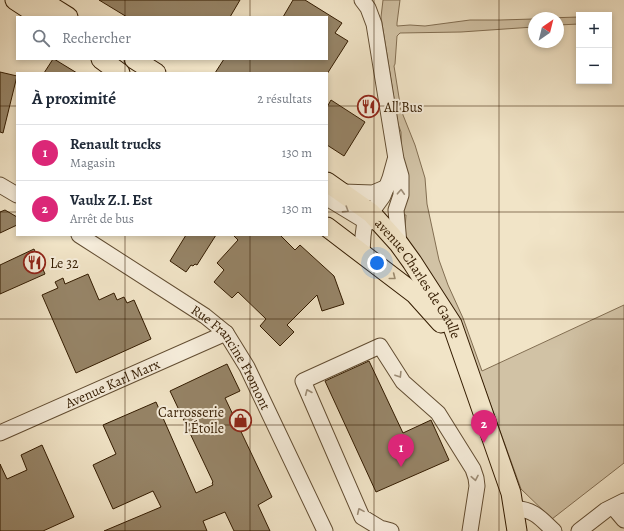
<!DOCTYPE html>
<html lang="fr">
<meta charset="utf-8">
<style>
:root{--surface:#fff;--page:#f6f6f7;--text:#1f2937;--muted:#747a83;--line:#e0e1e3;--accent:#db2777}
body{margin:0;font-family:Alegreya,serif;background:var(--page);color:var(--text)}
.controls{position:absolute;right:12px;top:12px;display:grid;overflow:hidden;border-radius:0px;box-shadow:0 2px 6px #0003}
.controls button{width:36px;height:36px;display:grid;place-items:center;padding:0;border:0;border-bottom:1px solid var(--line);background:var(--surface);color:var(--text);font:20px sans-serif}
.compass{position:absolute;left:528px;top:12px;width:36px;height:36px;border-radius:50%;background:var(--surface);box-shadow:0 2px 6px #0003;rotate:35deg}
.you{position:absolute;left:377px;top:263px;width:14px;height:14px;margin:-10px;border:3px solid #fff;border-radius:50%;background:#1a73e8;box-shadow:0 0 0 6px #1a73e833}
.badge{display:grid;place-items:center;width:26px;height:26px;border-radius:50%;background:var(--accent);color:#fff;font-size:13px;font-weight:700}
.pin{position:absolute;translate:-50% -33px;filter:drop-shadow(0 1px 2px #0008)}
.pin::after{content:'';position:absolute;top:21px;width:14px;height:12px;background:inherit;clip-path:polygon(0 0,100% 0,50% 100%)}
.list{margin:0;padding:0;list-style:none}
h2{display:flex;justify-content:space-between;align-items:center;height:52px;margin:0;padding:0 16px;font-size:17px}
h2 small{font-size:13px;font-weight:400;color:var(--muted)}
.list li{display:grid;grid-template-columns:26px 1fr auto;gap:12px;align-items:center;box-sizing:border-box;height:56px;padding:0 16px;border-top:1px solid var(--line)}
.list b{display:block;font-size:15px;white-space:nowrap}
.list p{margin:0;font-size:13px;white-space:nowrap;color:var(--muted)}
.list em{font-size:13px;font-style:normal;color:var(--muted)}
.icon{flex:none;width:22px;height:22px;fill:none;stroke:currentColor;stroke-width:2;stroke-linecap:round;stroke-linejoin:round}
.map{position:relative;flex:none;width:624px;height:531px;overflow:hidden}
.search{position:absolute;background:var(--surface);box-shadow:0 2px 6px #0003;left:16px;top:16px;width:312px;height:44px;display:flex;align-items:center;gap:10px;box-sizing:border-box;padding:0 14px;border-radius:0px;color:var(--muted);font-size:15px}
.panel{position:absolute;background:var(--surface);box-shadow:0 2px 6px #0003;left:16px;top:72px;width:312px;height:164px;border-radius:0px}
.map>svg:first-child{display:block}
.green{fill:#d1c2a5;stroke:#826e52}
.building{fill:#968467;stroke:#331b00}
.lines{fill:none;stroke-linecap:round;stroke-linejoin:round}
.minor-casing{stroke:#624d32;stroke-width:17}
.major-casing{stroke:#331b00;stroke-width:21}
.minor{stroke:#f6eddb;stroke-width:15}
.major{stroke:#f1e4c7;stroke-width:19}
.oneway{stroke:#9e8e78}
.oneway2{stroke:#9c8a6d}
.grid{fill:none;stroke:#331b00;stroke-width:1;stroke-opacity:0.55}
.labels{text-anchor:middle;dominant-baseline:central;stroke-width:4;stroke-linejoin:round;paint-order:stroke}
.poi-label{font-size:14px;fill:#331b00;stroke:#f6eddb;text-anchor:start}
.street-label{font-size:14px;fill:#331b00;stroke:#f6eddb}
</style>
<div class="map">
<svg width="624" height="531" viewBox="0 0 624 531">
<rect width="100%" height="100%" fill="#f1e4c7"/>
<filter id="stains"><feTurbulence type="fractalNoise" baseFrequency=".005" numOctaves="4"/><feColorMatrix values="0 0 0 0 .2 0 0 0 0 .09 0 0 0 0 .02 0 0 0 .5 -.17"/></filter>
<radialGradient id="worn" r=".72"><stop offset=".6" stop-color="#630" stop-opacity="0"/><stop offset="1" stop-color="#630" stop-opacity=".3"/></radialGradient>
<g class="green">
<path d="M383,0H400L397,23V26L410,25L425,26L470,20H500L534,19V27L461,32L400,33L397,36L395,64L394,66L401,110L415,145L425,178L427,204L439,260L448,285L463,318L482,371L624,305V463L552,519L521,489L481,378L406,236L405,228L406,215H403L401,132L398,124L381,17Z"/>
<path d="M579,17V24L558,25V18H547Z"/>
</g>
<g class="building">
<path d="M99,0H240L230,17H127Z"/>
<path d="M293,0H305L342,23L335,33L348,41L327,74V73H215L224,59H327V17H283Z"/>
<path d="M53,59H54L77,73H44Z"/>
<path d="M0,72L17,76L3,133L0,132Z"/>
<path d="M331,100L365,122L344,156L327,145V107Z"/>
<path d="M5,210L17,217V225L0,233V212Z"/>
<path d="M186,235H216L197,265L195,264L193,266L191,265L186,272L170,261Z"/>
<path d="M233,235H280L295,250L300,245L334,276L344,304L322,311L317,295L287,325L294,332L280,346L260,326L266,319L238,292L232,298L214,282L224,270L217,263L238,240Z"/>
<path d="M34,249L45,274L0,294V265Z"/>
<path d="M88,274L99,300L114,293L117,300L124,297L127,303L134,300L151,339L76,373L42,295L58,288L55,282L63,278L65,284Z"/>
<path d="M369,361L403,433L431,420L449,460L376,492L325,381Z"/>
<path d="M227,364L240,391L225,398L272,497L258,505L270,531H234L225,512L203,521L207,531H104L161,507L153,491L113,509L93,465L116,454L103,425L156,402L196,493L213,485L212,483L213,482L170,391Z"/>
<path d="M42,445L74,517L43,531H0V464L7,479L27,470L21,455Z"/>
</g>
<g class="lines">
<defs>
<g id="minor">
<path d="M362,0L368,8L374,24L396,159L401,176V195L396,210L399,244"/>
<path d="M0,185L17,195"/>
<path d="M343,192L373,193L387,187"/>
<path d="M327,198L365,221L376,222"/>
<path id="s1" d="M79,235L205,316L226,333L247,367L325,531"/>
<path d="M362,253L363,236L365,221L383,196L390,178L395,160"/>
<path id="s2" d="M0,433L226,333"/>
<path d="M613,507L624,520"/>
<path d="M514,508C535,510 540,518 554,531"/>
<path d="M391,531L380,528L362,517L303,381L380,346L403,382L438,413L473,469L476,478L477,486L470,531"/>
<path d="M579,531L606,510L624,501"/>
</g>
<g id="major">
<path d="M15,0L41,17"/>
<path d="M41,0L68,17"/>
<path d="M101,59L120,73"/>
<path d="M134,59L156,73"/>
<path id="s3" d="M327,182L371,213L399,244L412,262L452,324L511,493L517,531"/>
<path d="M327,227L415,294L441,323"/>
</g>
</defs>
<use href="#minor" class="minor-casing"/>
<use href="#major" class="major-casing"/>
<use href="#minor" class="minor"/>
<use href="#major" class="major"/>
</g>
<defs><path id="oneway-chevron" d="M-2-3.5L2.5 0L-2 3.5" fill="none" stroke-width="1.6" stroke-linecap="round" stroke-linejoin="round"/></defs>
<g class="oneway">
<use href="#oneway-chevron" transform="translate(401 192) rotate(-87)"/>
<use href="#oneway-chevron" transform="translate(346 210) rotate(32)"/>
<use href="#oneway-chevron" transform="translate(399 375) rotate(58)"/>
<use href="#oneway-chevron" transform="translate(308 392) rotate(-113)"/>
<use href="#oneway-chevron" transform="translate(475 478) rotate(79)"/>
<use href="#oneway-chevron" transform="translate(360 511) rotate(-114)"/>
</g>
<use class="oneway2" href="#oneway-chevron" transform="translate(393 277) rotate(38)"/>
<path class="grid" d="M125,0V17M250,0V17M374,0V531M499,0V531M125,59V73M250,59V73M0,106H17M327,106H624M0,212H17M327,212H624M125,235V531M250,235V531M0,319H624M0,425H624"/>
<defs>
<symbol id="restaurant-ring" viewBox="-11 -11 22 22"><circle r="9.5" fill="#f6eddb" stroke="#8f2418" stroke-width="1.5"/><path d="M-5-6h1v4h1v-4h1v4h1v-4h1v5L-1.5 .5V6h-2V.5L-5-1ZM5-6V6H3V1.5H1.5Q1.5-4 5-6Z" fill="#8f2418"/></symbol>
<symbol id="shop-ring" viewBox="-11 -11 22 22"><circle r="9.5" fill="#f6eddb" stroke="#8f2418" stroke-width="1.5"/><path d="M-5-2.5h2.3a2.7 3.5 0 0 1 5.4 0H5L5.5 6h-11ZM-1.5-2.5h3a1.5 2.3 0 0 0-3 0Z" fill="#8f2418"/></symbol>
</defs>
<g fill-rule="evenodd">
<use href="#restaurant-ring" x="356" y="94" width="25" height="25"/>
<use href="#restaurant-ring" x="22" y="250" width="25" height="25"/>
<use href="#shop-ring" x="228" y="408" width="25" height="25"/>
</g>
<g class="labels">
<g class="poi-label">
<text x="384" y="107">All'Bus</text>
<text x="50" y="263">Le 32</text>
<text x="224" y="412" text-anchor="end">Carrosserie<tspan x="224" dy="16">l'Étoile</tspan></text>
</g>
<g class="street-label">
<text stroke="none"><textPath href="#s3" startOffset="135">avenue Charles de Gaulle</textPath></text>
<text stroke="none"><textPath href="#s1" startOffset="199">Rue Francine Fromont</textPath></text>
<text stroke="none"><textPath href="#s2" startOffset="123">Avenue Karl Marx</textPath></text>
</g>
</g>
<rect width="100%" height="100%" filter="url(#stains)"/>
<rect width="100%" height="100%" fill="url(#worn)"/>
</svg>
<div class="controls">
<button>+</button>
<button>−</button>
</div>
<svg class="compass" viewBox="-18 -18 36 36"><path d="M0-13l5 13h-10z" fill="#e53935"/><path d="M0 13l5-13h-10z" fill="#747a83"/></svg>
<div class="you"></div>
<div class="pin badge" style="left:401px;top:467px">1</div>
<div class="pin badge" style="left:484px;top:443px">2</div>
<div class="search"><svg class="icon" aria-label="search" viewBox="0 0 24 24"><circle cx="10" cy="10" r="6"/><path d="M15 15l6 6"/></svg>Rechercher</div>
<section class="panel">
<h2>À proximité<small>2 résultats</small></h2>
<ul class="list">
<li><span class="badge">1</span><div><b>Renault trucks</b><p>Magasin</p></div><em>130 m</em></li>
<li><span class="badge">2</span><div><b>Vaulx Z.I. Est</b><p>Arrêt de bus</p></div><em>130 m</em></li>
</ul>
</section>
</div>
